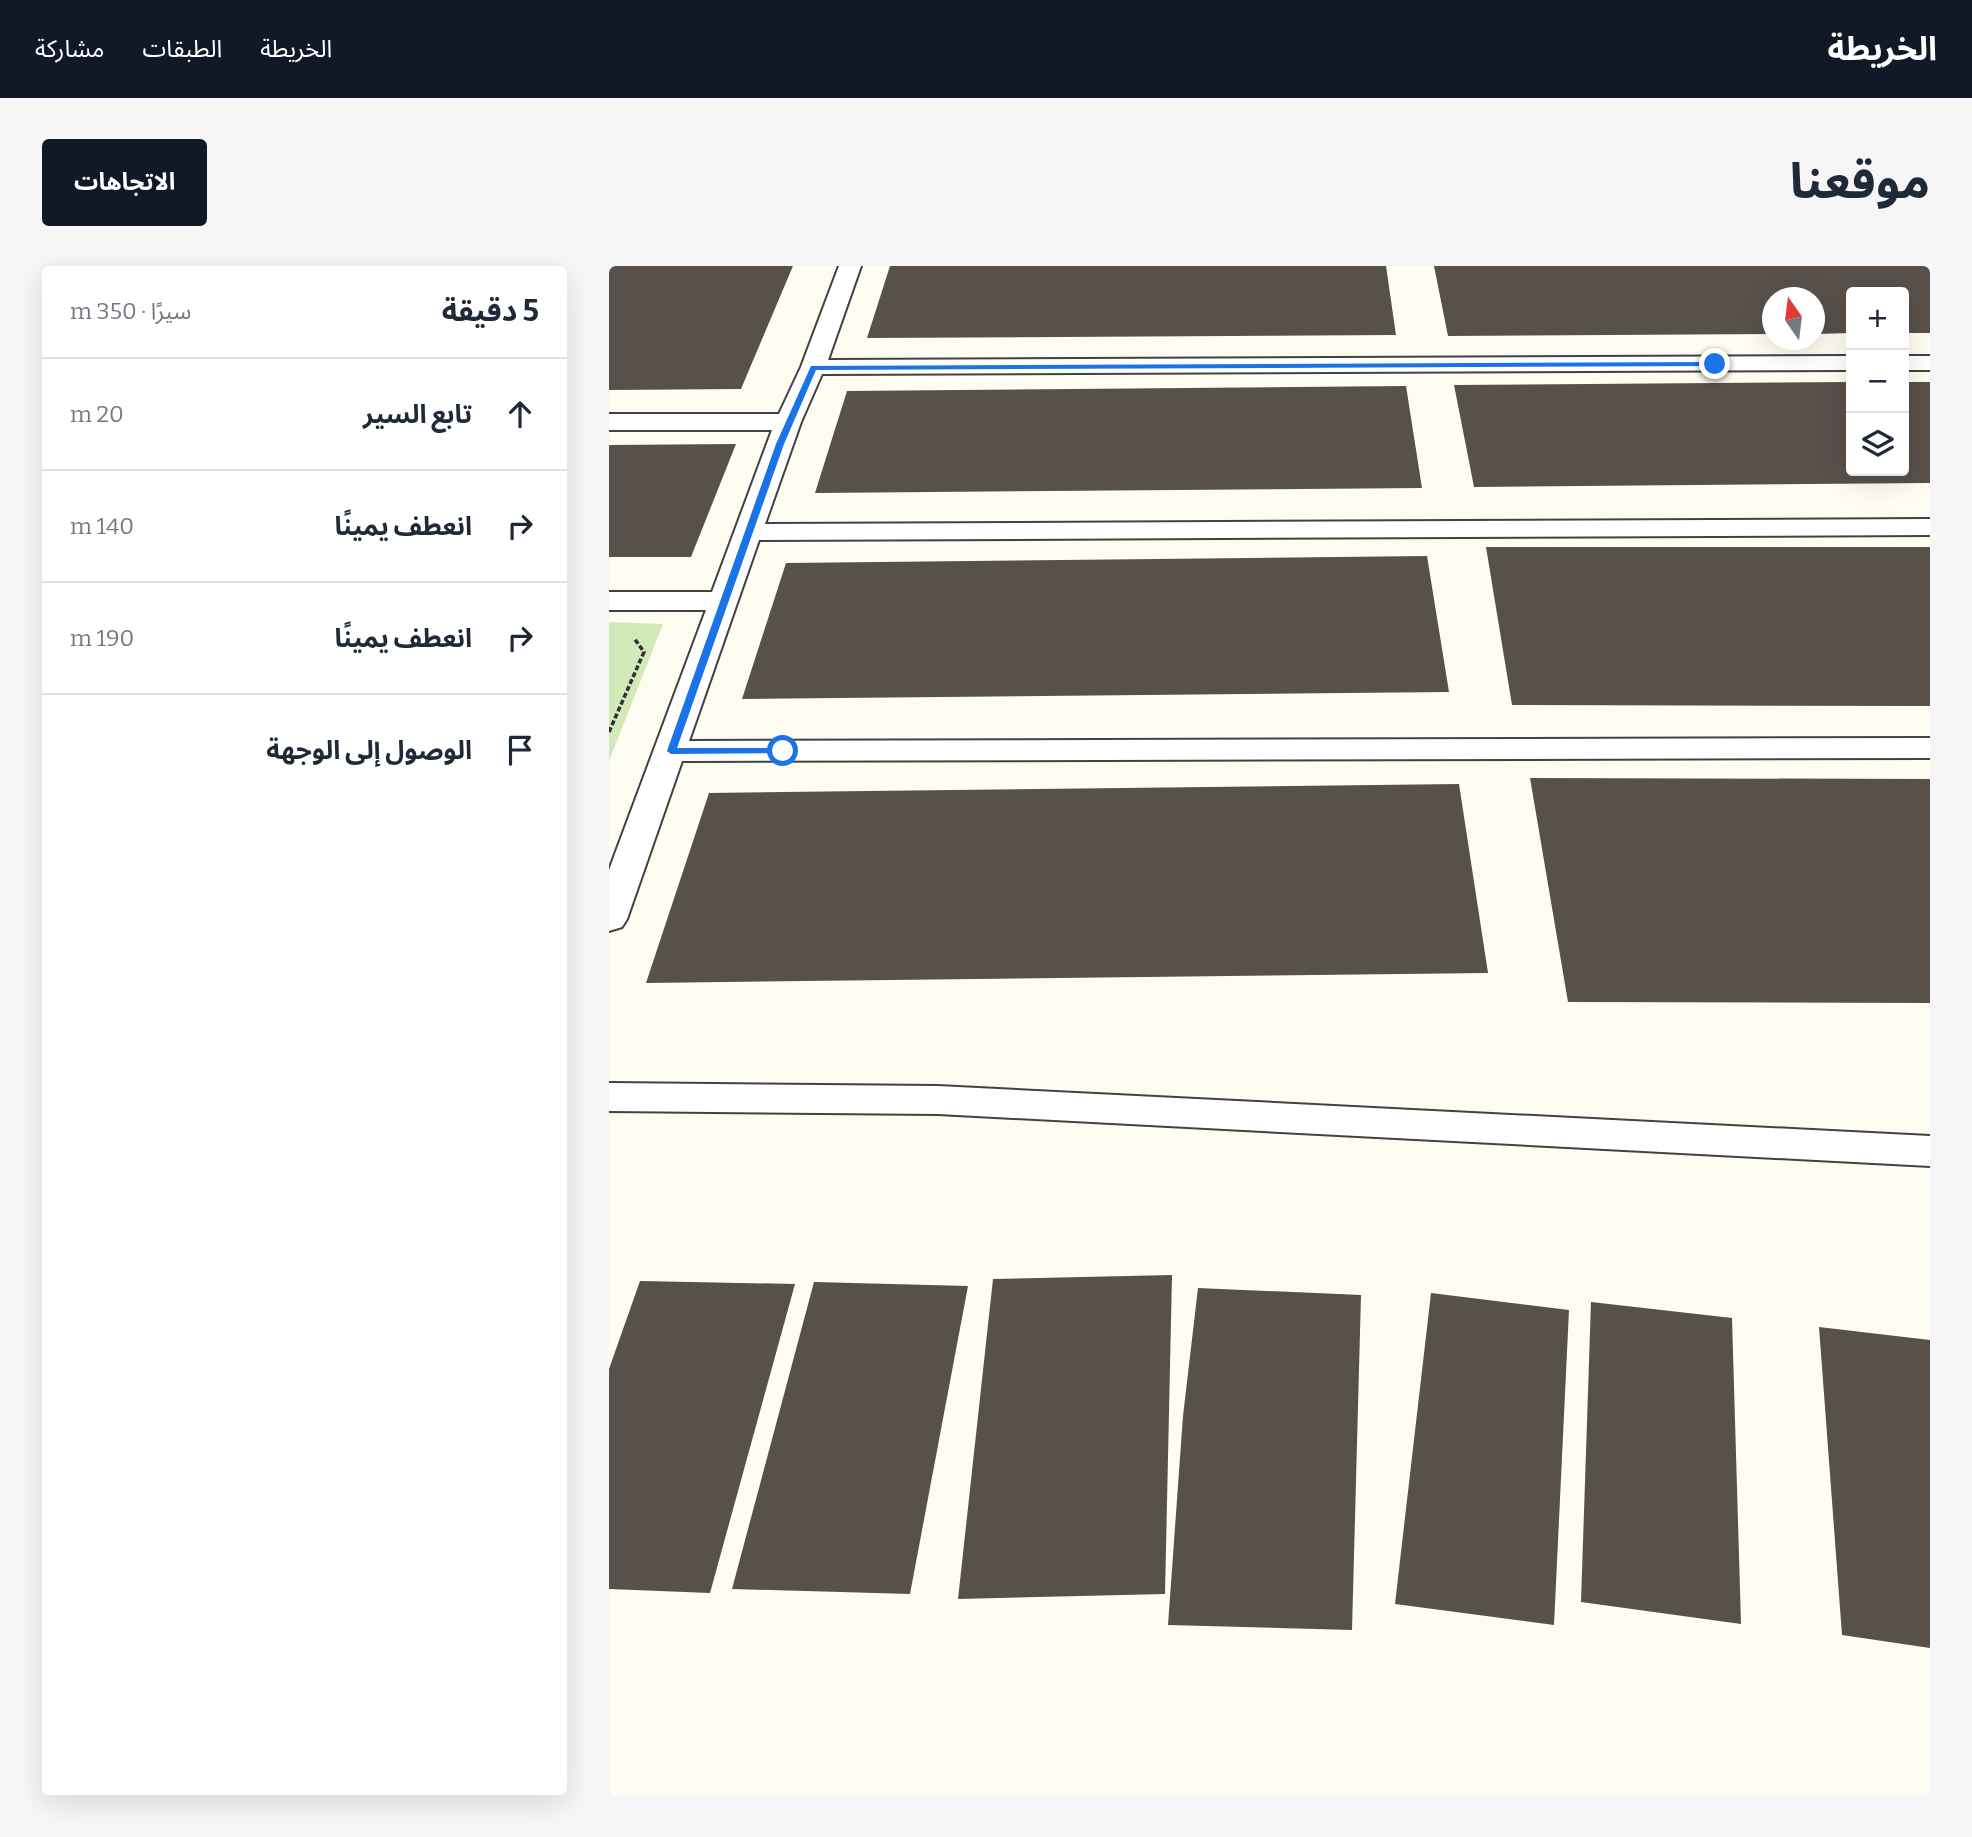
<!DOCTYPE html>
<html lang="ar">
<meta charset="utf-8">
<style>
:root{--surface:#fff;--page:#f6f6f7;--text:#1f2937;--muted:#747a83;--line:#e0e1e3;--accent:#111827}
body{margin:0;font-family:Bitter,"Noto Sans Arabic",serif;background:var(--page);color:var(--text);direction:rtl}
.controls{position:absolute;right:21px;top:21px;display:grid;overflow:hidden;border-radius:7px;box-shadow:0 7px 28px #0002}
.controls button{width:63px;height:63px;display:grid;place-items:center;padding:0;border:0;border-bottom:2px solid var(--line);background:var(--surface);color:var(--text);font:35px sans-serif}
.compass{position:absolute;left:1153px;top:21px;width:63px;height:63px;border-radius:50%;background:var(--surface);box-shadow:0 7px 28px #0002;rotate:346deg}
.stop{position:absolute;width:21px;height:21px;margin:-16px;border:5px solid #1a73e8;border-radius:50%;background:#fff}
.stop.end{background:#1a73e8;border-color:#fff;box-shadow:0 2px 7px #0008}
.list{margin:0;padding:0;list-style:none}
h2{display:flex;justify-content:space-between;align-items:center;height:91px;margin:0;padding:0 28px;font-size:30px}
h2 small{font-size:23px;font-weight:400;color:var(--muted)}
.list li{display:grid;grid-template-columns:46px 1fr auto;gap:21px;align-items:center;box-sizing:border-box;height:112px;padding:0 28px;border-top:2px solid var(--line)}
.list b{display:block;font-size:26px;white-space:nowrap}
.list em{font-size:23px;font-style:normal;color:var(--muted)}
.icon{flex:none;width:38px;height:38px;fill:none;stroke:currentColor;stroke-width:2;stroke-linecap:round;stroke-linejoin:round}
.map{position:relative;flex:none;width:1321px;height:1529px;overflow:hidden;direction:ltr;border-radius:7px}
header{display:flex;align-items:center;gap:42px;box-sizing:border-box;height:98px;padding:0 35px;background:var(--accent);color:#fff}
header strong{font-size:33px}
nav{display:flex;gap:38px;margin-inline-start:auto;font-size:24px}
.intro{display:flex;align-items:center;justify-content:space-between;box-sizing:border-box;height:168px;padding:0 42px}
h1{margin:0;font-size:49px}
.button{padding:18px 32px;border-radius:7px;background:var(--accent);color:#fff;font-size:24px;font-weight:700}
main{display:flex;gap:42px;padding:0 42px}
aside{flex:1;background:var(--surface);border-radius:7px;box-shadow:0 7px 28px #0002}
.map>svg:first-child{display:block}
.green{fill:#d2eaba}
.building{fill:#58504b}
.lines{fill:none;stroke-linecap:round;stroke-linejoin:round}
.street-casing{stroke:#424242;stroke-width:4}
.path{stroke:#313131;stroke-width:3.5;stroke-dasharray:5 2.5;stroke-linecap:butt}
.street{fill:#fff;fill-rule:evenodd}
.route{fill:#1a73e8}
</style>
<header>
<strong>الخريطة</strong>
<nav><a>الخريطة</a><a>الطبقات</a><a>مشاركة</a></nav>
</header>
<div class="intro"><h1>موقعنا</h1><a class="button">الاتجاهات</a></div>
<main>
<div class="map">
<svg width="1321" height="1529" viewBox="0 0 1321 1529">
<rect width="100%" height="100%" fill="#fffcf1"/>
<path class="green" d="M0,356L54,358L0,495Z"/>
<g class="building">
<path d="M0,0H184L132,123L0,124Z"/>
<path d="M281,0H777L787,69L258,72Z"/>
<path d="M825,0H1321V67H1295V26H1242V67L1206,68V32H1164V68L839,70Z"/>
<path d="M1242,116V205H1295V116H1321V217L865,221L845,119Z"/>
<path d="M797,120L813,222L206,227L238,125Z"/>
<path d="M127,178L82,291H0V179Z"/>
<path d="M877,281H1321V440L903,439Z"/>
<path d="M818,290L840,426L133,433L177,297Z"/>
<path d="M921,512L1321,513V737L959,736Z"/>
<path d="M850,518L879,707L37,717L100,527Z"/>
<path d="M563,1009L556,1328L349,1333L384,1013Z"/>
<path d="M31,1015L186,1018L101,1327L0,1323V1103Z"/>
<path d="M205,1016L359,1020L301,1328L123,1323Z"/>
<path d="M589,1022L752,1029L743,1364L559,1359L574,1150Z"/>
<path d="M822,1027L960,1044L945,1359L786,1338Z"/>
<path d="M982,1036L1123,1052L1132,1358L972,1336Z"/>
<path d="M1210,1061L1321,1074V1382L1233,1369Z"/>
</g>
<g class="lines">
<defs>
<g id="street">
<path d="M230,0H252L219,94L1242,90V104L213,108L192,156L156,258L1321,253V269L150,274L80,475L1321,472V492L73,495L18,653L13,661L0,665V604L97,344H0V326H103L163,164H0V148H170L192,101Z"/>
<rect x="1295" y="90" width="26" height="14"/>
<path d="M0,817L329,820L1321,870V900L329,848L0,845Z"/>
</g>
</defs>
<use href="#street" class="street-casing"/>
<path class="path" d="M0,466L35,386L25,372"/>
<use href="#street" class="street"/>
</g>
<path class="route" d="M1106,96L1108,100L207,104L175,178L68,482H174L179,485L174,487L62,488L58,485L167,178L202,100Z"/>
</svg>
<div class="controls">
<button>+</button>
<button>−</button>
<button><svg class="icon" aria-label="layers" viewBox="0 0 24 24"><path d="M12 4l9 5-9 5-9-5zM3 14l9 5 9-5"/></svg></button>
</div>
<svg class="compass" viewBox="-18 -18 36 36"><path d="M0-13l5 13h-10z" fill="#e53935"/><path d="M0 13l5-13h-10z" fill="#747a83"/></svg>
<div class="stop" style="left:174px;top:485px"></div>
<div class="stop end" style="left:1106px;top:98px"></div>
</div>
<aside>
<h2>5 دقيقة<small>سيرًا · 350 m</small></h2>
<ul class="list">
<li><svg class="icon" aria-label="ahead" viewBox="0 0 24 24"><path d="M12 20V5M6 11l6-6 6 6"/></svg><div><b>تابع السير</b></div><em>20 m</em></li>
<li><svg class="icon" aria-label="right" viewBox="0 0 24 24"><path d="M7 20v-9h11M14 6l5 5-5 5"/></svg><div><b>انعطف يمينًا</b></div><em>140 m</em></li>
<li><svg class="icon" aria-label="right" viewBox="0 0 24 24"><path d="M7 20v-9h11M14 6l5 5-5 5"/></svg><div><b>انعطف يمينًا</b></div><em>190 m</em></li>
<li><svg class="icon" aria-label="arrive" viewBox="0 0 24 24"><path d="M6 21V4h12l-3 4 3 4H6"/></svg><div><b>الوصول إلى الوجهة</b></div></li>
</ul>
</aside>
</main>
